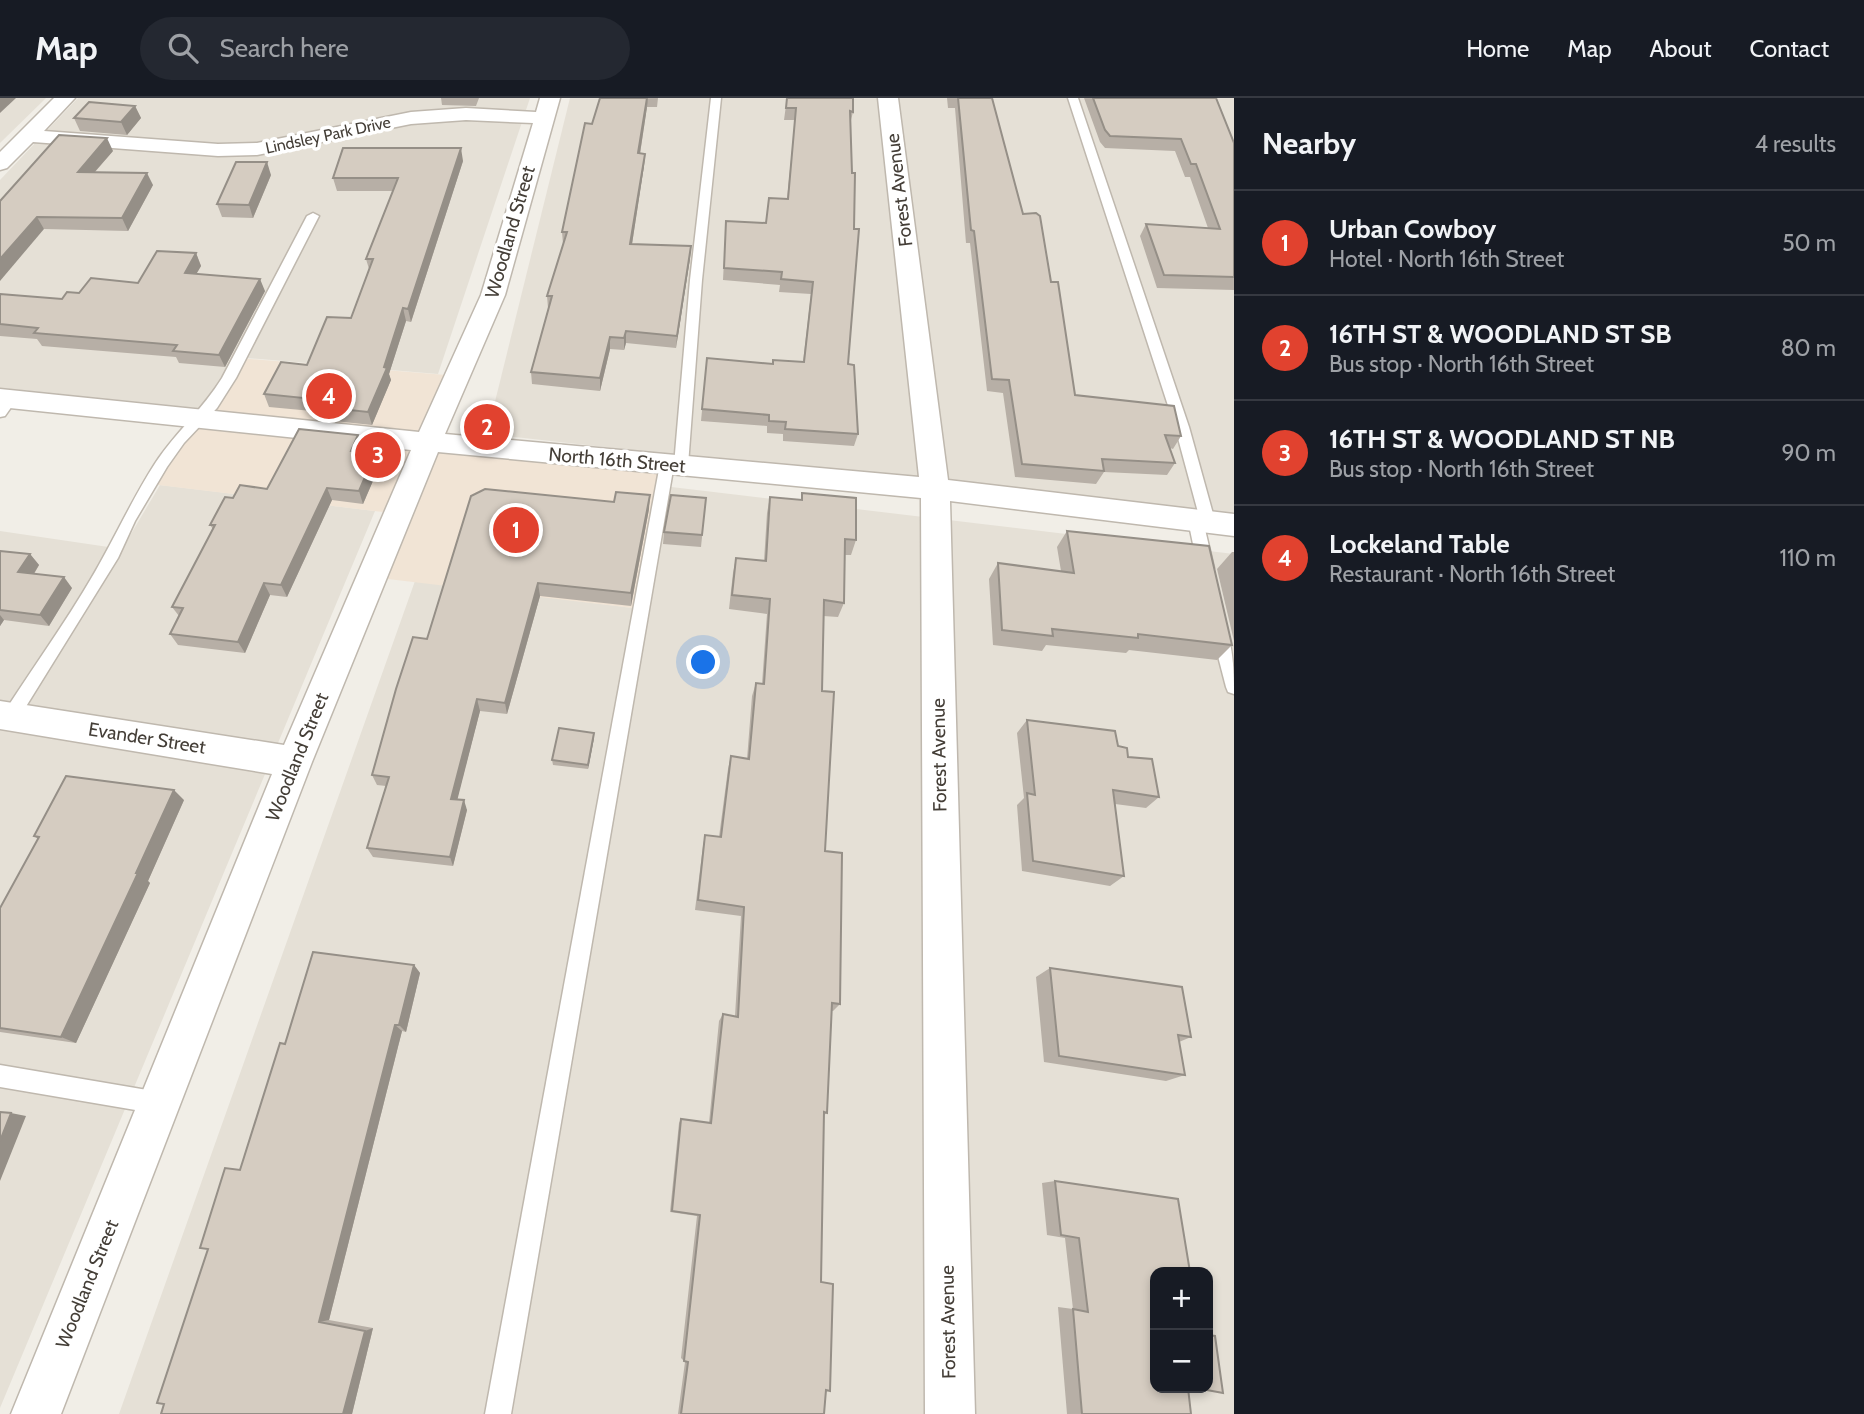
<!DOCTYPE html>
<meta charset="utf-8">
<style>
:root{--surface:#171b24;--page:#242831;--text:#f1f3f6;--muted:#9ea1a6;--line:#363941;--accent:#e1422f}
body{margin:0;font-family:Cabin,sans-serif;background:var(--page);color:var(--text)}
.controls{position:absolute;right:21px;bottom:21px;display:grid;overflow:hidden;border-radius:14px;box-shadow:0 4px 10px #0003}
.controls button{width:63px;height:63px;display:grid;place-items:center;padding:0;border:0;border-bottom:2px solid var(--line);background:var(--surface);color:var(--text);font:35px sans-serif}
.you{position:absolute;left:704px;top:565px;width:24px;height:24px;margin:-18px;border:5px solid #fff;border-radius:50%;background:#1a73e8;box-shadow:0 0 0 10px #1a73e833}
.badge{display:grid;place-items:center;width:46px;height:46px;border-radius:50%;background:var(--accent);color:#fff;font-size:23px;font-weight:700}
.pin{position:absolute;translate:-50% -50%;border:4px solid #fff;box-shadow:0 2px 7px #0006}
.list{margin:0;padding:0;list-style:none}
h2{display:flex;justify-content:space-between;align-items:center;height:91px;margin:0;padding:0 28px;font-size:30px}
h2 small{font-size:23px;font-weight:400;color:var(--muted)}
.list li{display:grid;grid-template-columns:46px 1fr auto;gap:21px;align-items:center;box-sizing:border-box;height:105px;padding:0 28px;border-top:2px solid var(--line)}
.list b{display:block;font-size:26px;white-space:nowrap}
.list p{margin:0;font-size:23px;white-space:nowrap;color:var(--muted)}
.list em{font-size:23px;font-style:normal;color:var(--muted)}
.icon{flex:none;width:38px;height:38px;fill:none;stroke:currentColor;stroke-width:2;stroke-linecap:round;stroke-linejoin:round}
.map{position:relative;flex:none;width:1234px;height:1316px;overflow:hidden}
header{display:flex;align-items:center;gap:42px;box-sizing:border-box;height:98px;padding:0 35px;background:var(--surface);border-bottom:2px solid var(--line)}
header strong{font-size:33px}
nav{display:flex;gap:38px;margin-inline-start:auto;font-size:24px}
.search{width:490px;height:63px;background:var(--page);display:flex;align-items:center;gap:18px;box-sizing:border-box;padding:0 24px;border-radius:38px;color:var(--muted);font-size:26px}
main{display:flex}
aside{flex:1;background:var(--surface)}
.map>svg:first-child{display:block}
.residential{fill:#e5e0d6;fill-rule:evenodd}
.commercial{fill:#f1e4d5}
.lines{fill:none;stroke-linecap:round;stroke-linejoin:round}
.lane-casing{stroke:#bfb8ae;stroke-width:3}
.street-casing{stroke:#bfb8ae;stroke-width:3}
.lane{fill:#fff;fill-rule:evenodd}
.street{fill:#fff;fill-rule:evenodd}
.wall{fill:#b7afa6}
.shaded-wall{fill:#958f87}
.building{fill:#d5ccc1;stroke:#958f87;stroke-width:2}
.labels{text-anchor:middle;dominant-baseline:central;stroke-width:7;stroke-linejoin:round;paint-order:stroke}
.far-street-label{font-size:16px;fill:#443e37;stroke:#fff}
.street-label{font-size:19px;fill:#443e37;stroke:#fff}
</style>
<header>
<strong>Map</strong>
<div class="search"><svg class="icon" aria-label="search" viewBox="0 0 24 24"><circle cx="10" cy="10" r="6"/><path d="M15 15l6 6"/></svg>Search here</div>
<nav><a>Home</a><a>Map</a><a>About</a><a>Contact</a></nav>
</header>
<main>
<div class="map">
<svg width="1234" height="1316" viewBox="0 0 1234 1316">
<rect width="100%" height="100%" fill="#f1eee7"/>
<g class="residential">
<path d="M0,0H46L0,45Z"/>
<path d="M78,0H530L438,276L235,259L206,311L0,290V82Z"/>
<path d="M570,0H1234V419L487,336Z"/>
<path d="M160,387L375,413L0,1310V433L122,451Z"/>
<path d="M663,388L1234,456V1316H119L415,483L641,511ZM1155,1174H1208V1290H1155Z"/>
</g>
<path class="commercial" d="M239,260L458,278L428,344L667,366L641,511L371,479L391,415L150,386Z"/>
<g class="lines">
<defs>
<g id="lane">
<path d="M711,0H721L702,182L688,367L681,372L674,367L690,182Z"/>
<path d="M1068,0H1078L1189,329L1215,423L1213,427H1204L1214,470L1206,476L1198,470L1188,422L1190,418H1199L1175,329Z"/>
<path d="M313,115L319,118L236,280L217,310L184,345L167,369L135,423L118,460L17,623L11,625L5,623L2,618L5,613C38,562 78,507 106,454C123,423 137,393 156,364C176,334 203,311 222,280L307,118Z"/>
<path d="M10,297L17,301L5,318L0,319V305Z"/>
<path d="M667,361L674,366L511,1316H485L660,366Z"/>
<path d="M1220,529C1234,535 1234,580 1234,596L1228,594L1226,589L1212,535Z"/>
<path d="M0,967L159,994L167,997L170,1005L167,1013L159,1016L0,989Z"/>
</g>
<path id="street" d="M54,0H75L44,33L218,46L257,45L411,14L466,10L536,14L540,0H560L505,197L445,336L919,379L878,0H898L948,382L1234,416V438L950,403L975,1316H925L921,400L438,354L312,664L61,1316H11L272,676L0,631V603L284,647L411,352L0,309V291L419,334L481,197L533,25L466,22L411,26L257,57L218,58L33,44L7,70L0,72V54Z"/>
</defs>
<use href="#lane" class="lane-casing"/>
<use href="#street" class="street-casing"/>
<use href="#lane" class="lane"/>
<use href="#street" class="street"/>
</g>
<g class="wall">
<path d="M441,0H479L476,8L442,7Z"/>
<path d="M600,0H658L657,9H647L640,56H645L644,68L632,146L690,160L676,250L626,245L624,252L610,251L600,293L532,286L531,274L549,210H548L547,198L563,146L562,134Z"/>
<path d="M787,0L853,14L850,26L848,266L858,336L854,348L783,343V336L767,335V328L701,323L707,260L772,266L773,262L803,264L811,196L779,194L780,187L723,182L726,123L765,125L787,101L795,22H784Z"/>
<path d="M947,0H992L1023,116L1051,184L1075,297L1181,338L1173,351L1170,350L1175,365L1167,377L1104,374L1096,386L1015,379L1003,295L987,293L970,145H966L955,10H948Z"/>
<path d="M1084,0H1216L1234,45V192L1157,190L1140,138L1146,126L1208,130L1190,79H1185L1175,53L1105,50L1100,44Z"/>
<path d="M135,8L141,20L127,37L80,33L74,20Z"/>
<path d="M113,53L95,74L153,87L128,133L44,131L0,103Z"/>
<path d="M463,63L411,224L406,223L389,276L391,282L372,327L315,321L312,313L269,309L264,296L307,267L351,220L369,171L366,161L393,93H337L333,80Z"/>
<path d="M271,77L253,120L222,119L217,106Z"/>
<path d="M196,155L201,168L196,176L265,193L225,269L179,265L176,259L42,248L37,241L0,238V196L62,201L79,195L138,185Z"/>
<path d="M358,337L362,350L360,354L379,369L363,406L332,402L287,499L270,497L245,555L178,547L170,536L179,518L172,509L213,431L210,427L233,400L267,391Z"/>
<path d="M802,395L856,442L851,457H845L844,505L838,519L823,518L822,593L825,753L840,906L833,913H832L827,1015L824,1017L821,1184L826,1292L824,1316H678L685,1264L681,1260L697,1118L670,1114L679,1025L681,1021L709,1025L719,923L723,916L735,918L741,818L695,812L703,748L705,737L719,739L728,671L731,658L747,661L752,598L756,585L762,586L767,516L729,511L733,475L736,460L764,463L767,415L770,399L801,402Z"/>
<path d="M706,400L701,449L663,446L664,434Z"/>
<path d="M649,411L631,508L540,498L507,616L480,613L457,701L467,712L453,768L373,759L367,750L386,688L377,687L372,677L427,541Z"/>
<path d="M1067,433L1232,547L1217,562L1129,552L1126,555L1046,547L1042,553L993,547L989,481L998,465L1061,473L1057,449Z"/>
<path d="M0,453L30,456L39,467L34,476L72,490L49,528L4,522L0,528Z"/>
<path d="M1232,454H1234V543L1217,471Z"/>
<path d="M1027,622L1118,648L1128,659L1159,699L1146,710L1115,706L1124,778L1110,788L1022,773L1017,707L1024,700L1017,635Z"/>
<path d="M594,635V640L588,671L553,667L552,662Z"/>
<path d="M184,702L148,783L150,785L76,945L0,934V810L38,741L34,738Z"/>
<path d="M414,867L420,875L406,934L402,933L329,1222L373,1230L352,1316H161L240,1072L285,946Z"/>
<path d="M1050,870L1191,939L1179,944L1185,977L1166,983L1044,964L1036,879Z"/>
<path d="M1055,1083L1155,1174L1191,1316H1067L1058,1209L1073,1211L1065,1140L1047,1137L1042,1085Z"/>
</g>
<g class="shaded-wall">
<path d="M0,0H16L0,15Z"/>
<path d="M648,0L647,9L638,68V55Z"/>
<path d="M135,8L141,20L127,37L121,24Z"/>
<path d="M107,40L113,53L84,86L78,74Z"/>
<path d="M461,50L463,63L411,224L408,211Z"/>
<path d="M645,56L644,68L630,159V146Z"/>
<path d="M267,64L271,77L253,120L249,107Z"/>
<path d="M147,75L153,87L128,133L122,120Z"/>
<path d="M37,119L44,131L0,183V161Z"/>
<path d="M691,148L690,160L676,250L677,238Z"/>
<path d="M196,155L201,168L190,187L185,175Z"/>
<path d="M260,181L265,193L225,269L219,257Z"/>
<path d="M403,210L406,223L389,276L391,282L372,327L368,314Z"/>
<path d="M626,233V245L624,252V240Z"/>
<path d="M610,239V251L600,293V280Z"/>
<path d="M358,337L362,350L355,366L351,353Z"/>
<path d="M375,356L379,369L363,406L359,393Z"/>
<path d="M327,390L332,402L287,499L281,487Z"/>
<path d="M650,397L649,411L631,508V495Z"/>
<path d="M30,456L39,467L28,485L18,474Z"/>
<path d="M64,479L72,490L49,528L40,517Z"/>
<path d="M264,485L270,497L245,555L238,544Z"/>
<path d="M538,485L540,498L507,616L505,605Z"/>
<path d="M0,517L4,522L0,528Z"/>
<path d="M477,601L480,613L455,711L451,701Z"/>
<path d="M594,635V640L588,671V667Z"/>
<path d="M174,692L184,702L148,783L150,785L76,945L61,939Z"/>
<path d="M464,702L467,712L453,768L450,759Z"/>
<path d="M414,867L420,875L406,934L399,927Z"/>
<path d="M395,927L402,933L329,1222L319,1224Z"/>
<path d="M11,1015L26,1018L0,1083V1043Z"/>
<path d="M373,1230L352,1316H343L365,1233Z"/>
</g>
<g class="building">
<path d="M600,0H647L638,55L645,56L630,146L691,148L677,238L626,233L624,240L610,239L600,280L531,274L552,198H547L567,134H562L585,25L592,26Z"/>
<path d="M787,0H853V14L850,13L852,75H855L854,131H859L848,266L854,267L858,336L785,331L786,324L769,323V317L702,311L707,260L773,266V262L804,264L813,184L781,181L782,174L724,170L726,123L766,125L769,100L788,101L796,10H786Z"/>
<path d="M958,0H992L1023,116L1036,115L1040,118L1051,184H1058L1075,297L1174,308L1181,338L1165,337L1175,365L1102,361L1104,373L1022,366L1009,282L992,281L974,133L971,132Z"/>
<path d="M1093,0H1216L1234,45V179L1164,177L1146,126L1220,131L1196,66H1191L1181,41L1110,38L1105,32Z"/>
<path d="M89,4L135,8L121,24L74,20Z"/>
<path d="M59,37L107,40L78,74L147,75L122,120L37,119L0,161V103Z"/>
<path d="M343,50H461L408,211L403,210L384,269L387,270L368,314L311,308L314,301L264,296L281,264L307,267L327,219L351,220L373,161H366L398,80H333Z"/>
<path d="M236,64H267L249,107L217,106Z"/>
<path d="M157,153L196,155L185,175L260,181L219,257L173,253L177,247L34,235L38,230L0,226V196L62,201L67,194L79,195L91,180L138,185Z"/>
<path d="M299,331L358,337L351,353L375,356L359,393L327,390L281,487L264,485L238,544L170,536L183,510L172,509L215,427H210L225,399L233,400L240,387L267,391Z"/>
<path d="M485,391L614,404L616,394L650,397L631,495L538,485L505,605L477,601L451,701L464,702L450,759L367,750L389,679L372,677L396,591L413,539L427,541L471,398Z"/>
<path d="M802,395L856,400V442L845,441L844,505L824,502L822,593L834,594L825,753L842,755L840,906L832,905L827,1015L824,1014L821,1184L833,1186L830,1293L826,1292L824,1316H681L688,1264L684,1263L700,1117L672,1113L681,1021L711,1025L723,916L738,919L744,809L698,802L705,737L721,739L731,658L749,661L756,585L764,586L770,501L732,497L736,460L766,463L770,399L802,402Z"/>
<path d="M671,397L706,400L702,437L664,434Z"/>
<path d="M1067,433L1209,448L1232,547L1138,536V540L1052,531L1053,538L1002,532L998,465L1074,475Z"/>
<path d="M0,453L30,456L18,474L64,479L40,517L0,512Z"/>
<path d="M1027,622L1115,633L1118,648L1127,650L1128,659L1152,661L1159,699L1113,692L1124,778L1033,763L1027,695L1035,697Z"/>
<path d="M559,630L594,635L588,667L552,662Z"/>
<path d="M66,678L174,692L136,775H138L61,939L0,930V810L39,739L34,738Z"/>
<path d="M313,854L414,867L399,927H395L319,1224L365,1233L343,1316H161L164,1306L157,1305L208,1151L200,1150L225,1070L240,1072L280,945L285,946Z"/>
<path d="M1050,870L1182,889L1191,939L1178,937L1185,977L1059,958Z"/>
<path d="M0,1014L11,1015L0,1043Z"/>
<path d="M1055,1083L1178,1101L1190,1174H1155V1290H1188L1191,1316H1082L1073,1211L1088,1214L1079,1140L1061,1137Z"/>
<path d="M1208,1237L1215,1238L1223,1295L1196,1290H1208Z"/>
</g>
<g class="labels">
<g class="far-street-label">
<text transform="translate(328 37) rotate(-12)">Lindsley Park Drive</text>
</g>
<g class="street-label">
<text transform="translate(899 92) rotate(-97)">Forest Avenue</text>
<text transform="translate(510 134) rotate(-74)">Woodland Street</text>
<text transform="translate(617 362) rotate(5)">North 16th Street</text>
<text transform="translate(147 640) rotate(9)">Evander Street</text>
<text transform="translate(939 657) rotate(-91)">Forest Avenue</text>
<text transform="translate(297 659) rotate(-68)">Woodland Street</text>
<text transform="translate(87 1186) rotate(-68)">Woodland Street</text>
<text transform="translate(948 1224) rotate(-91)">Forest Avenue</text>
</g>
</g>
</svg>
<div class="controls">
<button>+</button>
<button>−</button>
</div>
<div class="you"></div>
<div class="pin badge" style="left:516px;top:432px">1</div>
<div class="pin badge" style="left:487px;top:329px">2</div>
<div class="pin badge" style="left:378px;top:357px">3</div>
<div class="pin badge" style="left:329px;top:298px">4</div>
</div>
<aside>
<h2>Nearby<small>4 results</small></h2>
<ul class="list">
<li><span class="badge">1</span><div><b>Urban Cowboy</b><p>Hotel · North 16th Street</p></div><em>50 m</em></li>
<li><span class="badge">2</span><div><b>16TH ST &amp; WOODLAND ST SB</b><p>Bus stop · North 16th Street</p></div><em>80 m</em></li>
<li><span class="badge">3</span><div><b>16TH ST &amp; WOODLAND ST NB</b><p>Bus stop · North 16th Street</p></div><em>90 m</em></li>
<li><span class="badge">4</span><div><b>Lockeland Table</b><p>Restaurant · North 16th Street</p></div><em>110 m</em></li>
</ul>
</aside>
</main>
